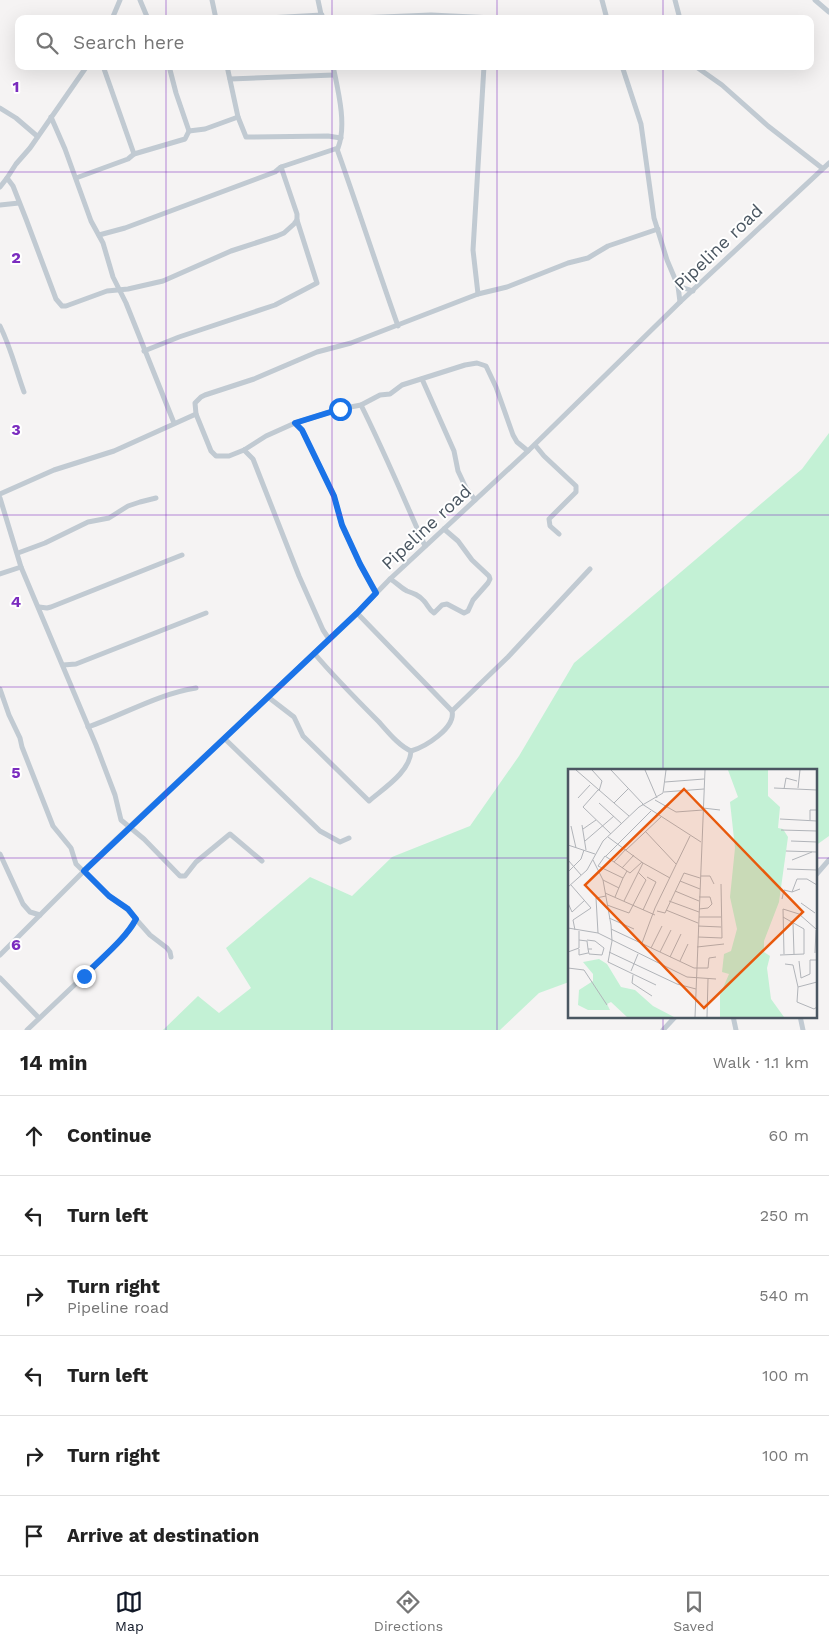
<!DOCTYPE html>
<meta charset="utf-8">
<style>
:root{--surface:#fff;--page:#f6f6f6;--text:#222;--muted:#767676;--line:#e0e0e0;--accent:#111827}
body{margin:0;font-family:"Work Sans",sans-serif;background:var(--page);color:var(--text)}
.stop{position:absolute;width:15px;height:15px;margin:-11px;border:4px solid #1a73e8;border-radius:50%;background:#fff}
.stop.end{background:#1a73e8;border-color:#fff;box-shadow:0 1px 5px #0008}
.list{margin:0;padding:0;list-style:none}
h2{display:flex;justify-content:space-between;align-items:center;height:65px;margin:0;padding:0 20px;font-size:21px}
h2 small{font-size:16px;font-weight:400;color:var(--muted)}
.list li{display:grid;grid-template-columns:32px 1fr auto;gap:15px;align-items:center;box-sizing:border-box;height:80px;padding:0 20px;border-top:1px solid var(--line)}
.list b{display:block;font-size:19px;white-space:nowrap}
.list p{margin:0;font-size:16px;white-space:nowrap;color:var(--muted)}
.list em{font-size:16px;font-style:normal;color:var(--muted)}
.icon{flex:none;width:28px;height:28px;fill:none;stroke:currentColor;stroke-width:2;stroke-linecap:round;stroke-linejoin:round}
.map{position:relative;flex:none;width:829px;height:1030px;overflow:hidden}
.search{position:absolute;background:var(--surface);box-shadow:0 5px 20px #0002;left:15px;right:15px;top:15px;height:55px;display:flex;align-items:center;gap:12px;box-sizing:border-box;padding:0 18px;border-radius:10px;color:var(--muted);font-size:19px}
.sheet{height:545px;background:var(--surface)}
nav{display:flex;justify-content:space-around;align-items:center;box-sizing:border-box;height:70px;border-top:1px solid var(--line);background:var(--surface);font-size:14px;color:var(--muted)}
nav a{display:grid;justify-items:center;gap:2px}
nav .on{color:var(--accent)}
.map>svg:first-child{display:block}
.green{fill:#c3f1d5}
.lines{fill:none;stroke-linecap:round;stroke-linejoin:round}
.street{stroke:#c1cad2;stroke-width:5}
.route{stroke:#1a73e8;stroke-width:6}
.grid{fill:none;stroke:#7b2cbf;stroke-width:1;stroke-opacity:0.55}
.labels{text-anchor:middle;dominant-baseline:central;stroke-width:4;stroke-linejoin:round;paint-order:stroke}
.street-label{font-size:18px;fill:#4a5661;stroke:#fff}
.inset-road{fill:none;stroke:#b1b4b9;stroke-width:1}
.view{fill:#e8590c;fill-opacity:0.15;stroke:#e8590c;stroke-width:2.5}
.inset-edge{fill:none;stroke:#4a5661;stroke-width:2.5}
.grid-label{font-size:16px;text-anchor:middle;font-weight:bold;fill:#7b2cbf;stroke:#fff;stroke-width:4;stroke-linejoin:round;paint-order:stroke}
</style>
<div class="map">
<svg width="829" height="1030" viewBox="0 0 829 1030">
<rect width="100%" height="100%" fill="#f5f3f3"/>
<path class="green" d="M829,433V836L815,846V770H569V982L539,993L500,1030H163L198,996L219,1013L251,988L226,948L310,877L352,896L392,857L470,826L519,756L574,663L802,469Z"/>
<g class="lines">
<g class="street">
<path d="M140,0L148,19"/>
<path d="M212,0L216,19"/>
<path d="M318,0L322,19"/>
<path d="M602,0L607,19"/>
<path d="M675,0L680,19"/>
<path d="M815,0L829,12"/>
<path d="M112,19L120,0"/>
<path d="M249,19L322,15"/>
<path d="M333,19L431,15L517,19"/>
<path d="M103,66L134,154"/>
<path d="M622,66L641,124L654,218L667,260L678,286L680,302"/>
<path d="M695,66L722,85L768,126L822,168"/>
<path d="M230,79L334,75"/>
<path d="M0,108L16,118L37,136"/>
<path d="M51,117L65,149L91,221L103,243L113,277L126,303L174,423"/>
<path d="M238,117L246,137L328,136L341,138"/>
<path d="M189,131L205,129L238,117L227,66"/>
<path d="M337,149C358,208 377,267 398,326"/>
<path d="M7,178L13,186L26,219L56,299L62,306H66L107,291L128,289L163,281L231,251L277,236L284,233L294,224L297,220V214L281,167"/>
<path d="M76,178L128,159L134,154L185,139L189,131L176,93L169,66"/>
<path d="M0,187L7,178L16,164L30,148L87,66"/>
<path d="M0,205L19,203"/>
<path d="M99,235L125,228L275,172L281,167L338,148C347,125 338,90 333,66"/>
<path d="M678,286L693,291"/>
<path d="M478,294L473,250L484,66"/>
<path d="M0,326C11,348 16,370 24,392"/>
<path d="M144,351L179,337L275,305L317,283L297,220"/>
<path d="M422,379L454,451L458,471L466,488L475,500"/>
<path d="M361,405C384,451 404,499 425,546"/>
<path d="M295,423L302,430L334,496L342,525L360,564L376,593"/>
<path d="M535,445L544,456L576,486V492L549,519L550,526L559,534"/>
<path d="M244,450L253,459L299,576L323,630L329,639"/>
<path d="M528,451L517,442L513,435L496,387L486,366L477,363L465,365L402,385L390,394L380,395L361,405L340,409L295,423L266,436L244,450L229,456H216L211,451L196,414L195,403L201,397L205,395L254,379L317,352L351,343L478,294L507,287L568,263L588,258L608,246L658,229"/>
<path d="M0,494L54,470L114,451L196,414"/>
<path d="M0,498L21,567L96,745L115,795L121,820L144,839L180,876H185L196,862L230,834L262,861"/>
<path d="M18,553L45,543L88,522L109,518L128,506L140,502L156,498"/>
<path d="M0,574L21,567"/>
<path d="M390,579C396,582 401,588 407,591C413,593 419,595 424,601C428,605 428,609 434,613L442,605L447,604L464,613L468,611L473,600L488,583L490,579L489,576L472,560L458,541L444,529"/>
<path d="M39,607L47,608L51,607L182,555"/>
<path d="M357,613L452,711C456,728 425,747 411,751"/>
<path d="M314,653C335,678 357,700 379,722C388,732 399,746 411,751"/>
<path d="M63,665L76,664L206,613"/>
<path d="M0,689L9,715L20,738L22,747L53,826L71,848L76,864L109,896L127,909L150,935L167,948L170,952L171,957"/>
<path d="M268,697L294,717L303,736L369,801C384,788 410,772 411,751"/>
<path d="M452,711L508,657L590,569"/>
<path d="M88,727C125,714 158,694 196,688"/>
<path d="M225,739L320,831L340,842L349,838"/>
<path d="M0,854L23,904L30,912L40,915"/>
<path d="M815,876L829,860"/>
<path d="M0,955L109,846L357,613L390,579L528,451L680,302L829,163"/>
<path d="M0,978L39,1018"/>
<path d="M733,1016L736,1030"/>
<path d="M800,1016L803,1030"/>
<path d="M27,1030L107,954L132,927L136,919"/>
<path d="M663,1030L676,1016"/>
</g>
</g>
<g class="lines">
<path class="route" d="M84,976C100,959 125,940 136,919L128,909L109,896L84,871L357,613L376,593L360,564L342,525L334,496L302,430L295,423L340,409"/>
</g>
<path class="grid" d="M166,0V19M332,0V19M497,0V19M663,0V19M166,66V1030M332,66V1030M497,66V1030M663,66V770M0,172H829M0,343H829M0,515H829M0,687H829M0,858H569M815,858H829M663,1016V1030"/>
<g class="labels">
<g class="street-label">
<text transform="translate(718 247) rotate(-44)">Pipeline road</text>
<text transform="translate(426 527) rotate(-43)">Pipeline road</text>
</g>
</g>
<g transform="translate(568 769)">
<rect width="249" height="249" fill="#f5f3f3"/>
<path d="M160,1H200V27L212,38L210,59L215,60L220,68L211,133L196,172V183L202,187L199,199L203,230L216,248H152V226L161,205L154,203L156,185L163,182L169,160L162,128L167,79L162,33L170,28ZM31,190L39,195L53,218L67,221L85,237L106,248H59L43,233L39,235L42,241H20L10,236L11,221L25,212V205L15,193Z" fill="#c3f1d5"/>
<path class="inset-road" d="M8,1L61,47M24,1L34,12L31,22M43,1L75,35M77,1L89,29M97,13L136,10M206,19L249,21M230,19L232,1M216,20L218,9L229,12M30,21L15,38L43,65M96,23L136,20M10,29L22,16M87,31L108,43L135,41M31,34L54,55M46,34L61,19M74,35L133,73M135,39L152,41M212,50L249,52M242,51V41H249M14,56L18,81M3,57L8,79M15,60L28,51M213,61L249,62M77,62L108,95M40,68L75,94L102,109M17,72L46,47M223,72L249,73M0,76L27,85M58,81L93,48M218,82L249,83M38,87L83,42M0,91L13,106M25,91L35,111L43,156L44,172L40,193L88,216M224,91L244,83M46,93L59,102L55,109M54,99L66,86M219,100L249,101M59,102L62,104L74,93M0,103L13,90L16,81M133,107H142L146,115M35,111L51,119M112,112L132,120M3,116L23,139L5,151L7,161M0,118L19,101L35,72L71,38L95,24L98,1M107,122L131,132M224,123L229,110H239L249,116M37,124L87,146M47,128L55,109L30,97L37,87L46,93L58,80M214,130L216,121L224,123L232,120M56,132L75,94M101,132L131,143M0,134L4,143L17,131M233,134L247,144M39,136L61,144L78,111L70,103M131,140L140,139L144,135L142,128H131M75,141L88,113L79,108M98,141L130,154M89,142L97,144L116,104L132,109M131,148H153M215,148L236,160M41,149L66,160M225,154L226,185M130,157L153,158M0,159L30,164L119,208L148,210M43,160L126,199H140L141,189L148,188M30,164L28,129L38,127M130,168L154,169L153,115M11,171L19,172L20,180H24M19,171L27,172L36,179L34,186L21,185L20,180M74,174L87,139L122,67M129,178L156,175M83,179L94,157M11,180V186L20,184M0,183L11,179V162M41,183L109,215L128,220M92,183L103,161M247,184L248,161M216,185L215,140L231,145L248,160M212,186L236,185V160M102,188L113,165M112,192L120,175M231,192L233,209L242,205V191H249M217,195L225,196L230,218L249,213M0,199L16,201L39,236M63,202L70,185M65,206L64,214L84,227M230,218L229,233L246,240L249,238M127,248L137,1M139,248L140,210"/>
<path class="view" d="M116,20L235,143L136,239L17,116Z"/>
<rect width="249" height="249" class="inset-edge"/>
</g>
<g class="grid-label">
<text x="16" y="92">1</text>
<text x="16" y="263">2</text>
<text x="16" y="435">3</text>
<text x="16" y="607">4</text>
<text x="16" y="778">5</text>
<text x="16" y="950">6</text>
</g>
</svg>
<div class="stop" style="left:340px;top:409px"></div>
<div class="stop end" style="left:84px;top:976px"></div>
<div class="search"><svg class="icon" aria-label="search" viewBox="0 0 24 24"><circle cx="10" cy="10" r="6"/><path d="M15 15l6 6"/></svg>Search here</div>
</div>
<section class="sheet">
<h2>14 min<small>Walk · 1.1 km</small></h2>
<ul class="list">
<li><svg class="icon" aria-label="ahead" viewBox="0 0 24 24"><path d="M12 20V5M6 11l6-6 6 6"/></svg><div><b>Continue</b></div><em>60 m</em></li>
<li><svg class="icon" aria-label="left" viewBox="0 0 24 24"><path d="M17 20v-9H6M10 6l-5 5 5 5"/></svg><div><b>Turn left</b></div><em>250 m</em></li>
<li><svg class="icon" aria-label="right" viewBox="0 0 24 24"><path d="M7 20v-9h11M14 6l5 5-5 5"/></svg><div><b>Turn right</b><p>Pipeline road</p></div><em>540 m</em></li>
<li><svg class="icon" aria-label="left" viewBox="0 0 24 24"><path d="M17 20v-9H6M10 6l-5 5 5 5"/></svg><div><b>Turn left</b></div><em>100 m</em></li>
<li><svg class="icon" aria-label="right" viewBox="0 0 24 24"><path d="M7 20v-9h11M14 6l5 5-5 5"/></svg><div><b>Turn right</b></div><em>100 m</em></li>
<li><svg class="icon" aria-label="arrive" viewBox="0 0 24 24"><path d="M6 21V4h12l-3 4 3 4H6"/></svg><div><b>Arrive at destination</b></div></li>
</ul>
</section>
<nav>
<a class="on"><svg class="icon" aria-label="map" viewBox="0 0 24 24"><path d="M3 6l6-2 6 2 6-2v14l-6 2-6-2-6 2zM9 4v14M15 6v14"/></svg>Map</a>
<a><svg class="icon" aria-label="directions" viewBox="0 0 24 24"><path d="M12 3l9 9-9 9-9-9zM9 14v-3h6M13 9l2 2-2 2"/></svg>Directions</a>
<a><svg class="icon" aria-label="saved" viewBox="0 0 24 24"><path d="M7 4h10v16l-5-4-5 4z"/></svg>Saved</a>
</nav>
